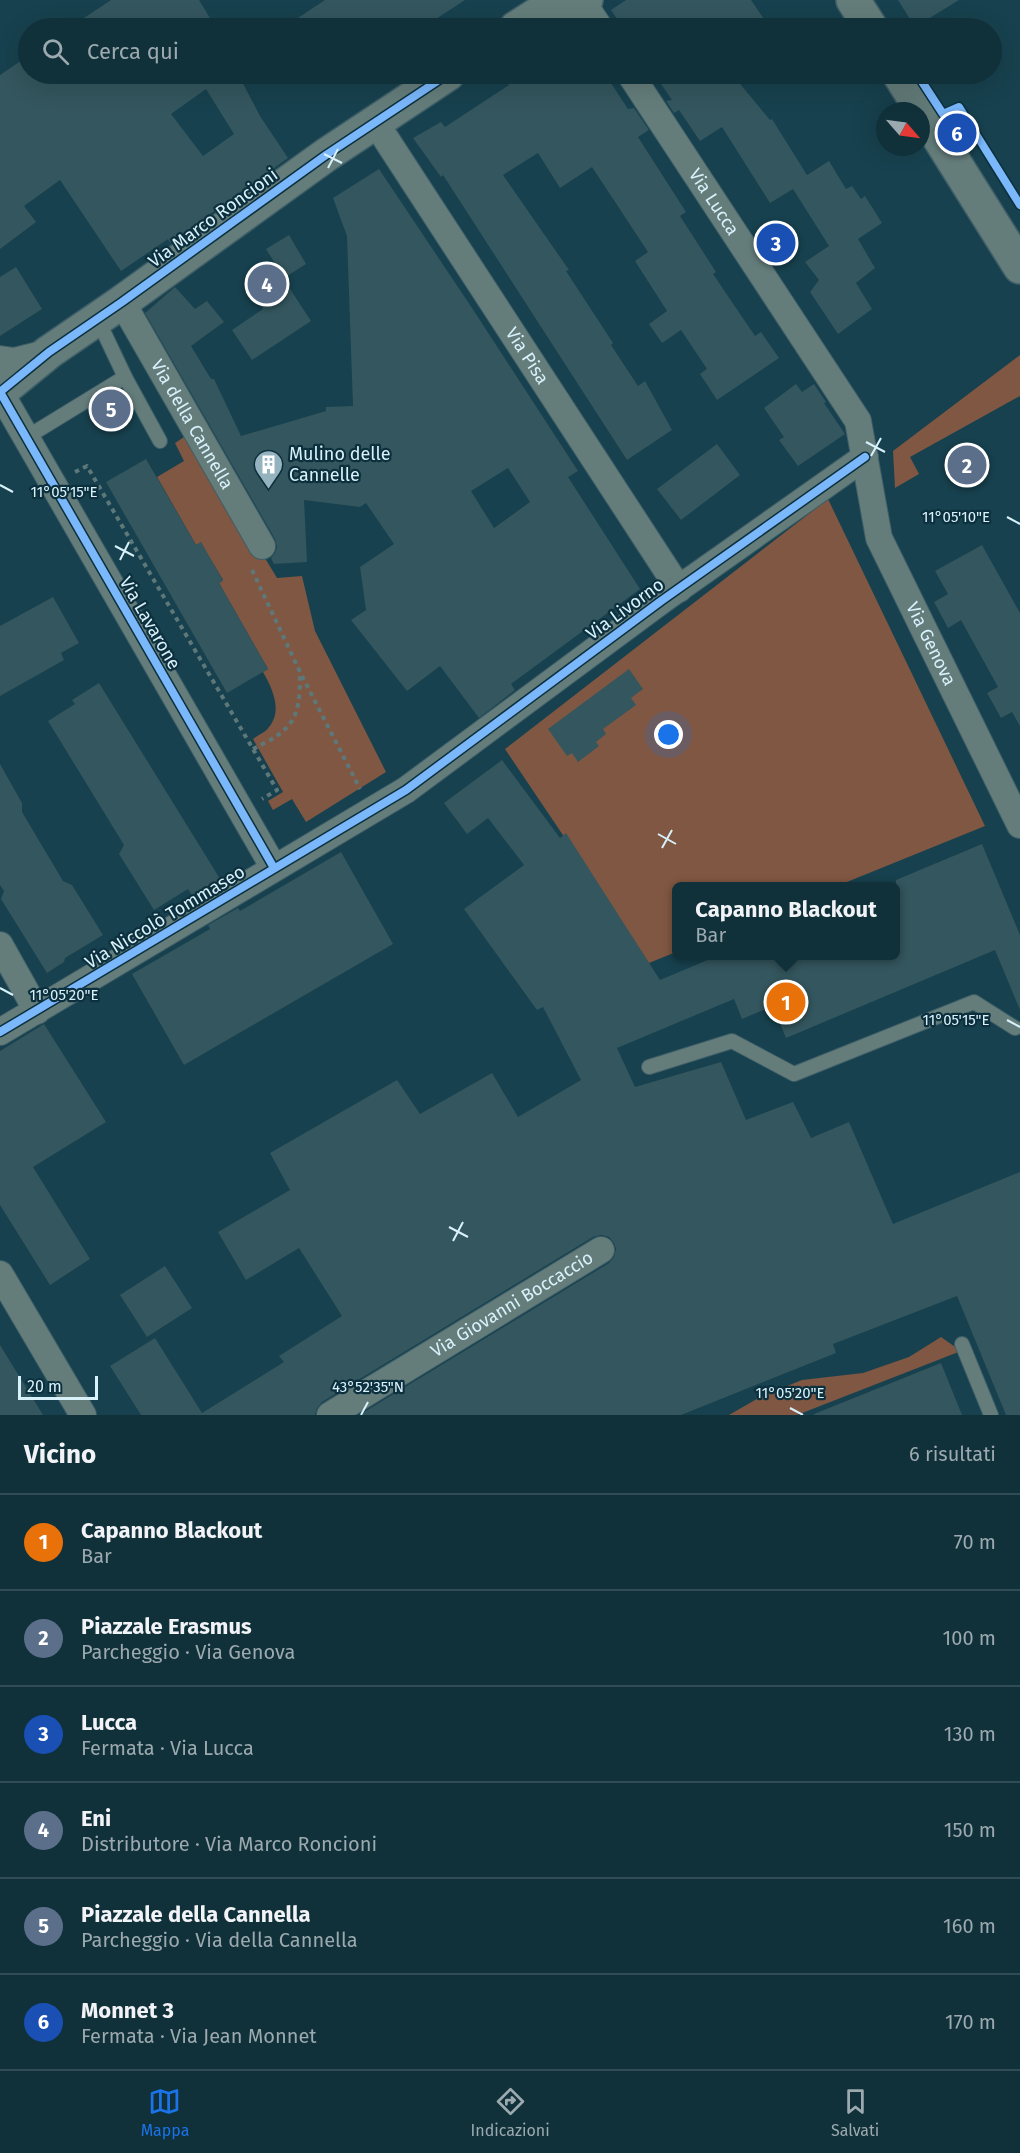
<!DOCTYPE html>
<html lang="it">
<meta charset="utf-8">
<style>
:root{--surface:#11313a;--page:#1a3942;--text:#f1f3f6;--muted:#9ca9af;--line:#304c54;--accent:#1a73e8}
body{margin:0;font-family:"Fira Sans",sans-serif;background:var(--page);color:var(--text)}
.compass{position:absolute;left:876px;top:102px;width:54px;height:54px;border-radius:50%;background:var(--surface);box-shadow:0 6px 24px #0002;rotate:118deg}
.scale{position:absolute;left:18px;bottom:15px;width:80px;box-sizing:border-box;padding-left:6px;border:3px solid #d9f1fb;border-top:0;font-size:16px;line-height:21px;white-space:nowrap;color:#d9f1fb;-webkit-text-stroke:4px #0c303e;paint-order:stroke}
.you{position:absolute;left:669px;top:735px;width:21px;height:21px;margin:-15px;border:4px solid #fff;border-radius:50%;background:#1a73e8;box-shadow:0 0 0 9px #1a73e833}
.badge{display:grid;place-items:center;width:39px;height:39px;border-radius:50%;background:var(--accent);color:#fff;font-size:20px;font-weight:700}
.pin{position:absolute;translate:-50% -50%;border:3px solid #fff;box-shadow:0 2px 6px #0006}
.popup{position:absolute;left:672px;top:882px;width:228px;height:78px;box-sizing:border-box;display:grid;place-content:center;border-radius:9px;background:var(--surface);filter:drop-shadow(0 2px 4px #0005);font-size:20px;white-space:nowrap;color:var(--muted)}
.popup b{font-size:22px;color:var(--text)}
.popup::after{content:'';position:absolute;left:50%;top:100%;margin-left:-12px;border:12px solid transparent;border-top-color:var(--surface)}
.list{margin:0;padding:0;list-style:none}
h2{display:flex;justify-content:space-between;align-items:center;height:78px;margin:0;padding:0 24px;font-size:26px}
h2 small{font-size:20px;font-weight:400;color:var(--muted)}
.list li{display:grid;grid-template-columns:39px 1fr auto;gap:18px;align-items:center;box-sizing:border-box;height:96px;padding:0 24px;border-top:2px solid var(--line)}
.list b{display:block;font-size:22px;white-space:nowrap}
.list p{margin:0;font-size:20px;white-space:nowrap;color:var(--muted)}
.list em{font-size:20px;font-style:normal;color:var(--muted)}
.icon{flex:none;width:33px;height:33px;fill:none;stroke:currentColor;stroke-width:2;stroke-linecap:round;stroke-linejoin:round}
.map{position:relative;flex:none;width:1020px;height:1415px;overflow:hidden}
.search{position:absolute;background:var(--surface);box-shadow:0 6px 24px #0002;left:18px;right:18px;top:18px;height:66px;display:flex;align-items:center;gap:15px;box-sizing:border-box;padding:0 21px;border-radius:33px;color:var(--muted);font-size:22px}
.sheet{height:654px;background:var(--surface)}
nav{display:flex;justify-content:space-around;align-items:center;box-sizing:border-box;height:84px;border-top:2px solid var(--line);background:var(--surface);font-size:16px;color:var(--muted)}
nav a{display:grid;justify-items:center;gap:3px}
nav .on{color:var(--accent)}
.map>svg:first-child{display:block}
.green{fill:#805742}
.building{fill:#34565e;fill-rule:evenodd}
.lines{fill:none;stroke-linecap:round;stroke-linejoin:round}
.service-casing{stroke:#3e5e68;stroke-width:16}
.minor-casing{stroke:#3e5e68;stroke-width:28}
.tertiary-casing{stroke:#3e5e68;stroke-width:36}
.path{stroke:#5e7879;stroke-width:4;stroke-dasharray:4.5 4.5;stroke-linecap:butt}
.service{stroke:#647d7b;stroke-width:14}
.minor{stroke:#647d7b;stroke-width:26}
.tertiary{stroke:#647d7b;stroke-width:33}
.cycleway-casing{stroke:#0c303e;stroke-width:11}
.cycleway{stroke:#7ab7fb;stroke-width:8}
.ticks{fill:none;stroke:#d9f1fb;stroke-width:2}
.labels{text-anchor:middle;dominant-baseline:central;stroke-width:4.5;stroke-linejoin:round;paint-order:stroke}
.street-label{font-size:18px;fill:#d9f1fb;stroke:#0c303e}
.poi-label{font-size:18px;fill:#d9f1fb;stroke:#0c303e;text-anchor:start}
.ticks-label{font-size:15px;text-anchor:middle;fill:#d9f1fb;stroke:#0c303e;stroke-width:4.5;stroke-linejoin:round;paint-order:stroke}
</style>
<div class="map">
<svg width="1020" height="1415" viewBox="0 0 1020 1415">
<rect width="100%" height="100%" fill="#17414e"/>
<g class="green">
<path d="M1020,355V396L910,457L919,474L895,488L893,451Z"/>
<path d="M190,433L277,578L302,576L315,631L386,772L306,822L292,799L273,810L268,801L283,792L253,739C258,735 266,732 269,727C283,710 272,688 263,672L268,669L219,583L223,580L201,543L196,545L157,477L184,461L175,443Z"/>
<path d="M828,499L985,826L837,886H676V952L649,963L505,749Z"/>
<path d="M941,1337L961,1351L797,1415H729L762,1396L802,1380L863,1373L909,1357Z"/>
</g>
<g class="building">
<path d="M111,0H199L216,28H69Z"/>
<path d="M325,0H465L422,28H283Z"/>
<path d="M626,0H751L766,22L754,28H623L611,10Z"/>
<path d="M898,0H959L915,27Z"/>
<path d="M28,56V74H238L260,116L288,158L170,243L168,239L121,271L60,180L24,206L36,222L0,249V75ZM206,89L234,134L203,156L171,114Z"/>
<path d="M502,74H605L628,109L634,108L649,130L638,137L686,212L680,216L716,272L713,274L755,336L761,332L779,358L717,400L700,374L707,369L681,330L662,343L649,324L667,311L635,261L648,252L592,167L560,188L538,153L503,175L569,270L566,271L613,343L611,345L638,386L645,381L672,430L627,460L443,175L441,177L413,138L441,122L445,127L509,85Z"/>
<path d="M654,74H732L770,120L772,119L807,175L829,161L846,189L852,186L861,199L865,196L882,223L858,239L875,268L856,283L872,309L838,334L810,292L819,280L805,262L829,246L793,189L770,203L722,127L700,141L679,110L674,113L666,101L672,100Z"/>
<path d="M379,169L472,308L578,471L568,477L640,589L511,684L515,690L479,718L440,666L407,691L351,620L366,610L360,567L394,544L366,503L360,507L304,500L307,562L274,564L271,558L275,553L277,547L275,539L145,313L175,287L195,309L207,301L224,322L191,346L211,379H214L241,436L326,411V407L353,406L347,236L333,198ZM508,468L530,502L494,528L471,491Z"/>
<path d="M289,235L306,264L284,278L266,249Z"/>
<path d="M275,266L311,321L252,360L232,330L263,309L247,285Z"/>
<path d="M16,267L42,309L0,336V277Z"/>
<path d="M796,384L802,392L814,384L826,402L824,403L845,434L798,466L779,440L784,437L764,408Z"/>
<path d="M717,444L740,475L681,520L657,489Z"/>
<path d="M146,459L196,545L201,542L223,581L219,583L268,669L227,693L106,482Z"/>
<path d="M982,545L1020,613V726L1012,712L1001,718L987,693L998,687L961,620L948,628L934,602L948,594L935,571Z"/>
<path d="M53,597L79,643L61,653L64,660L0,696V626Z"/>
<path d="M629,669L643,689L631,698L636,705L603,729L606,734L596,742L599,746L578,762L572,753L567,756L548,729Z"/>
<path d="M99,683L222,882L194,899L188,889L154,910L119,854L124,845L48,721L75,704L72,700Z"/>
<path d="M502,760L560,838L566,833L660,980L717,956H896V880L982,844L1020,935V1010L995,950L786,1038L773,1006L742,1019L734,999L617,1048L635,1087L721,1062L746,1120L793,1102L811,1138L849,1122L893,1224L1020,1172V1415H1006L957,1296L833,1344L836,1353L681,1415H359L609,1263L614,1257L616,1249L614,1243L609,1237L601,1235L593,1237L322,1402L317,1408L315,1415H141L110,1366L155,1338L202,1413L284,1362L279,1356L342,1316L299,1248L246,1280L218,1232L290,1190L270,1153L397,1080L420,1114L492,1073L518,1117L581,1080L543,1007L537,1010L464,909L524,865L488,818L467,834L444,803Z"/>
<path d="M0,764L22,803V812L63,881L72,885L103,935L65,958L64,962L47,973L1,899L4,891L0,885Z"/>
<path d="M341,852L393,944L184,1065L132,974L210,929L208,925L238,908L240,911Z"/>
<path d="M44,1024L106,1122L33,1167L90,1259L50,1285L0,1205V1051Z"/>
<path d="M165,1266L192,1308L147,1337L120,1295Z"/>
<path d="M0,1345L43,1415H0Z"/>
<path d="M941,1363L962,1415H814V1414Z"/>
</g>
<g class="lines">
<defs>
<g id="service">
<path d="M97,318L125,377L160,441"/>
<path d="M27,437L125,377"/>
<path d="M649,1067L732,1041L794,1074L974,1002L1015,1028"/>
<path d="M962,1344L991,1415"/>
</g>
<g id="minor">
<path d="M584,4L600,28"/>
<path id="s1" d="M630,74L858,421L879,538L1020,825"/>
<path id="s2" d="M375,122L679,589"/>
<path id="s3" d="M122,302L262,546"/>
<path d="M0,359L14,361L46,353"/>
<path d="M0,392L274,868"/>
<path d="M0,945L37,1011"/>
<path d="M0,1032L406,790L661,601L865,457"/>
<path d="M0,1274L83,1415"/>
<path id="s4" d="M330,1415L601,1250"/>
</g>
<g id="tertiary">
<path d="M853,0L871,28"/>
<path d="M544,10L584,4L586,0"/>
<path d="M516,28L544,10L549,0"/>
<path d="M899,74L1020,267"/>
<path d="M0,392L49,352L122,302L326,155L448,74"/>
</g>
</defs>
<use href="#service" class="service-casing"/>
<use href="#minor" class="minor-casing"/>
<use href="#tertiary" class="tertiary-casing"/>
<g class="path">
<path d="M75,472L87,466L277,790L262,799"/>
<path d="M252,570L300,672L360,789"/>
<path d="M253,749C294,729 300,719 300,674"/>
</g>
<use href="#service" class="service"/>
<use href="#minor" class="minor"/>
<use href="#tertiary" class="tertiary"/>
<defs>
<g id="cycleway">
<path d="M917,74L943,114L959,107L1020,205"/>
<path d="M274,868L0,392L49,352L122,302L326,155L448,74"/>
<path d="M0,1032L406,790L661,601L865,457"/>
</g>
</defs>
<use href="#cycleway" class="cycleway-casing"/>
<use href="#cycleway" class="cycleway"/>
</g>
<path class="ticks" d="M324,154L342,163M328,168L338,149M866,442L885,452M871,456L881,438M0,485L13,492M1007,517L1020,524M115,546L134,556M120,560L129,542M658,834L676,844M662,848L672,830M0,988L13,995M1007,1020L1020,1027M449,1227L468,1237M453,1241L463,1222M790,1408L803,1415M361,1415L368,1402"/>
<defs>
<symbol id="building-pin" viewBox="-11 -11 22 30"><path d="M0 17L-7.5 6A9.5 9.5 0 1 1 7.5 6Z" fill="#95b3be" stroke="#0c303e"/><path d="M-4-6H4V6H1V3H-1V6H-4ZM-2.5-4.3h1.7v1.8h-1.7ZM.8-4.3h1.7v1.8H.8ZM-2.5-1h1.7V.8h-1.7ZM.8-1h1.7V.8H.8Z" fill="#fff"/></symbol>
</defs>
<g fill-rule="evenodd">
<use href="#building-pin" x="252" y="448" width="33" height="45"/>
</g>
<g class="labels">
<g class="street-label">
<text stroke="none"><textPath href="#s1" startOffset="153">Via Lucca</textPath></text>
<text transform="translate(213 218) rotate(-36)">Via Marco Roncioni</text>
<text stroke="none"><textPath href="#s2" startOffset="279">Via Pisa</textPath></text>
<text stroke="none"><textPath href="#s3" startOffset="141">Via della Cannella</textPath></text>
<text transform="translate(625 609) rotate(-36)">Via Livorno</text>
<text transform="translate(150 623) rotate(60)">Via Lavarone</text>
<text stroke="none"><textPath href="#s1" startOffset="652">Via Genova</textPath></text>
<text transform="translate(165 917) rotate(-31)">Via Niccolò Tommaseo</text>
<text stroke="none"><textPath href="#s4" startOffset="213">Via Giovanni Boccaccio</textPath></text>
</g>
<g class="poi-label">
<text x="289" y="454">Mulino delle<tspan x="289" dy="21">Cannelle</tspan></text>
</g>
</g>
<g class="ticks-label">
<text x="64" y="497">11°05'15"E</text>
<text x="956" y="522">11°05'10"E</text>
<text x="64" y="1000">11°05'20"E</text>
<text x="956" y="1025">11°05'15"E</text>
<text x="368" y="1392">43°52'35"N</text>
<text x="790" y="1398">11°05'20"E</text>
</g>
</svg>
<svg class="compass" viewBox="-18 -18 36 36"><path d="M0-13l5 13h-10z" fill="#e53935"/><path d="M0 13l5-13h-10z" fill="#9ca9af"/></svg>
<div class="scale">20 m</div>
<div class="you"></div>
<div class="pin badge" style="left:786px;top:1002px;background:#e8710a">1</div>
<div class="popup"><b>Capanno Blackout</b>Bar</div>
<div class="pin badge" style="left:967px;top:465px;background:#5c6f8a">2</div>
<div class="pin badge" style="left:776px;top:243px;background:#1a4fb4">3</div>
<div class="pin badge" style="left:267px;top:284px;background:#5c6f8a">4</div>
<div class="pin badge" style="left:111px;top:409px;background:#5c6f8a">5</div>
<div class="pin badge" style="left:957px;top:133px;background:#1a4fb4">6</div>
<div class="search"><svg class="icon" aria-label="search" viewBox="0 0 24 24"><circle cx="10" cy="10" r="6"/><path d="M15 15l6 6"/></svg>Cerca qui</div>
</div>
<section class="sheet">
<h2>Vicino<small>6 risultati</small></h2>
<ul class="list">
<li><span class="badge" style="background:#e8710a">1</span><div><b>Capanno Blackout</b><p>Bar</p></div><em>70 m</em></li>
<li><span class="badge" style="background:#5c6f8a">2</span><div><b>Piazzale Erasmus</b><p>Parcheggio · Via Genova</p></div><em>100 m</em></li>
<li><span class="badge" style="background:#1a4fb4">3</span><div><b>Lucca</b><p>Fermata · Via Lucca</p></div><em>130 m</em></li>
<li><span class="badge" style="background:#5c6f8a">4</span><div><b>Eni</b><p>Distributore · Via Marco Roncioni</p></div><em>150 m</em></li>
<li><span class="badge" style="background:#5c6f8a">5</span><div><b>Piazzale della Cannella</b><p>Parcheggio · Via della Cannella</p></div><em>160 m</em></li>
<li><span class="badge" style="background:#1a4fb4">6</span><div><b>Monnet 3</b><p>Fermata · Via Jean Monnet</p></div><em>170 m</em></li>
</ul>
</section>
<nav>
<a class="on"><svg class="icon" aria-label="map" viewBox="0 0 24 24"><path d="M3 6l6-2 6 2 6-2v14l-6 2-6-2-6 2zM9 4v14M15 6v14"/></svg>Mappa</a>
<a><svg class="icon" aria-label="directions" viewBox="0 0 24 24"><path d="M12 3l9 9-9 9-9-9zM9 14v-3h6M13 9l2 2-2 2"/></svg>Indicazioni</a>
<a><svg class="icon" aria-label="saved" viewBox="0 0 24 24"><path d="M7 4h10v16l-5-4-5 4z"/></svg>Salvati</a>
</nav>
